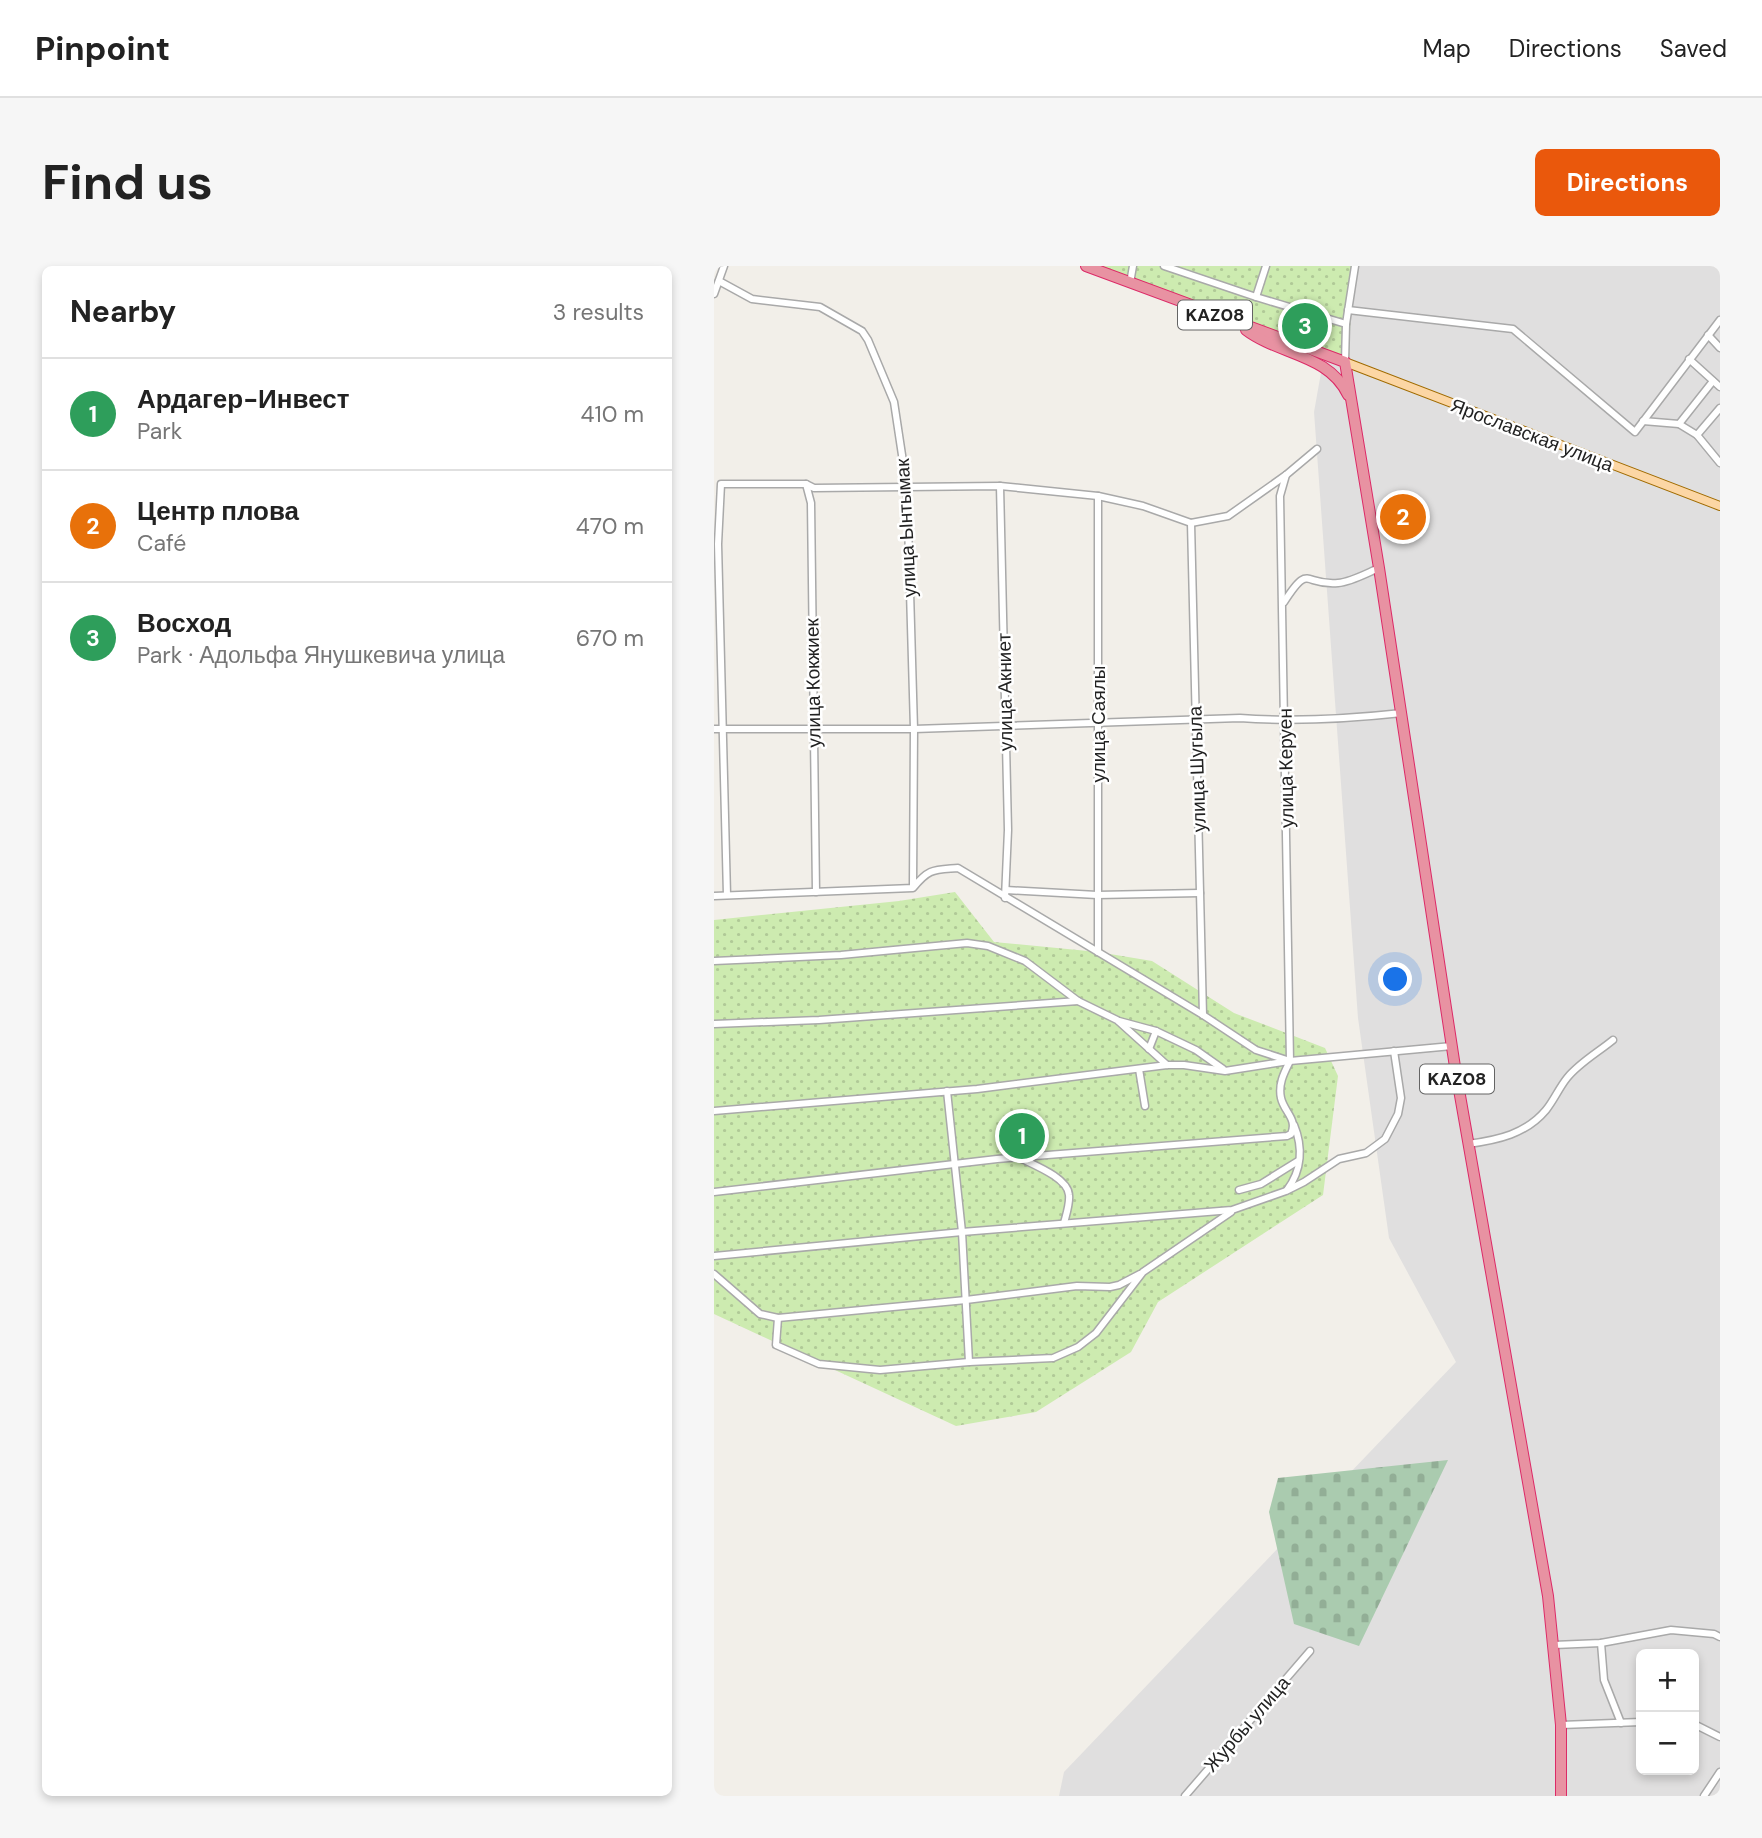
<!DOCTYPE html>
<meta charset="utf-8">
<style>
:root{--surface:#fff;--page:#f6f6f6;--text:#222;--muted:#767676;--line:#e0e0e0;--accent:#ea580c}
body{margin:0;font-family:"DM Sans",sans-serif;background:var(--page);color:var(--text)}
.controls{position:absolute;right:21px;bottom:21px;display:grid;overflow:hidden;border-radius:10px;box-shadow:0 4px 10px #0003}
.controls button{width:63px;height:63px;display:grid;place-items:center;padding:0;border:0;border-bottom:2px solid var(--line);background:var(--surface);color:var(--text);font:35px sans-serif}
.you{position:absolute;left:682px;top:714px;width:24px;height:24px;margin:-18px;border:5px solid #fff;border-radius:50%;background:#1a73e8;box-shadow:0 0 0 10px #1a73e833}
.badge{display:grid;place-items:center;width:46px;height:46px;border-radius:50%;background:var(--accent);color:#fff;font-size:23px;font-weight:700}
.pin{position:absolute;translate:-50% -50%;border:4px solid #fff;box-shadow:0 2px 7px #0006}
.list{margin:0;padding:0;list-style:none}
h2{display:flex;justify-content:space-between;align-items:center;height:91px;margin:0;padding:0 28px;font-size:30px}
h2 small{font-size:23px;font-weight:400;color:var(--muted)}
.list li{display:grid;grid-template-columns:46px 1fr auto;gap:21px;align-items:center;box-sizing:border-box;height:112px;padding:0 28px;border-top:2px solid var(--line)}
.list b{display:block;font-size:26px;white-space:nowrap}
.list p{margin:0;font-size:23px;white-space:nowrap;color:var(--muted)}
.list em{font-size:23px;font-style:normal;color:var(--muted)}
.map{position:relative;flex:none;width:1006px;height:1530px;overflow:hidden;border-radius:10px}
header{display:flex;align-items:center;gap:42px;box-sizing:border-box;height:98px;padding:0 35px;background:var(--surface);border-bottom:2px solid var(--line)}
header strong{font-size:33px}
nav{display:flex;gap:38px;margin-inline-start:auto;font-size:24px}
.intro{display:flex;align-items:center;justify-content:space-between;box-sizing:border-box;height:168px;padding:0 42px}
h1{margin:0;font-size:49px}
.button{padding:18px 32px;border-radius:10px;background:var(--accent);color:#fff;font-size:24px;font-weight:700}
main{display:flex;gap:42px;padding:0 42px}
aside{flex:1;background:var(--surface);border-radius:10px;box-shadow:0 4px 10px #0003}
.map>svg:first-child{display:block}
.residential{fill:#e0dfdf;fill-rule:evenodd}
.cemetery{fill:url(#cemetery-stones)}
.garden{fill:url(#garden-dots)}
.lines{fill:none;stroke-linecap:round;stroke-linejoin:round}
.minor-casing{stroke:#a9a9a9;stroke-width:9}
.major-casing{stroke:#a06b00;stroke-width:10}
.highway-casing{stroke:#dc2a67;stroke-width:12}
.minor{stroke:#fff;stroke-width:6}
.major{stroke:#fcd6a4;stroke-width:8}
.highway{stroke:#e892a2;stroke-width:10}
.labels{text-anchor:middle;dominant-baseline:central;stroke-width:5;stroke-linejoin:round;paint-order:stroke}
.shield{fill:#fff;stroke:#646464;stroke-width:2}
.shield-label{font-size:18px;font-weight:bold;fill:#222}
.street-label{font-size:19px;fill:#222;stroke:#fff}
</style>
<header>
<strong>Pinpoint</strong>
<nav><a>Map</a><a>Directions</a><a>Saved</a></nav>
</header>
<div class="intro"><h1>Find us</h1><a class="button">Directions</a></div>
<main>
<aside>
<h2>Nearby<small>3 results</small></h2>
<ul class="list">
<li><span class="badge" style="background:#2e9e5b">1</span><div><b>Ардагер-Инвест</b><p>Park</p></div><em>410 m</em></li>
<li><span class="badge" style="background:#e8710a">2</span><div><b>Центр плова</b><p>Café</p></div><em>470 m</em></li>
<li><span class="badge" style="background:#2e9e5b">3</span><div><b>Восход</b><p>Park · Адольфа Янушкевича улица</p></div><em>670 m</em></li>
</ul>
</aside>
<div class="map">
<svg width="1006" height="1530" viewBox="0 0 1006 1530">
<defs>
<pattern id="cemetery-stones" width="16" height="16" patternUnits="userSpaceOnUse" patternTransform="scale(1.75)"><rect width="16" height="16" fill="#aacbaf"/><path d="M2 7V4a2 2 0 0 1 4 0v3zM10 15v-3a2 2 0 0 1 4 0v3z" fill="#92ae96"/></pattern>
<pattern id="garden-dots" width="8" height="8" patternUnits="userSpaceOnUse" patternTransform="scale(1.75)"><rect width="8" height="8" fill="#cdebb0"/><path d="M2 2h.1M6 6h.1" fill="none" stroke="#b0c997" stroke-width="1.8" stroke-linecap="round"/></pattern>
</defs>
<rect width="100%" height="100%" fill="#f2efe9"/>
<path class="residential" d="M626,0H1006V1530H345L350,1506L742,1096L675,972L644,752L600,146ZM927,1388H980V1504H927Z"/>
<path class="cemetery" d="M734,1194L645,1380L580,1358L555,1246L564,1212Z"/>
<g class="garden">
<path d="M387,0H643L637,39L635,93Z"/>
<path d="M241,626L280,676L384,686L438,695L520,747L611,782L624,810L609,929L444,1036L417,1086L322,1146L242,1160L0,1048V654L185,635Z"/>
</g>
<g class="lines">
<defs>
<g id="minor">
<path d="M450,0L542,31L632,58"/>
<path d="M5,15L38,33L106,41L148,65L154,74L180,136L193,222L200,463L199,620"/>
<path d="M416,17L419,0"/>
<path d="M0,28L10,0"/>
<path d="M542,31L552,0"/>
<path d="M634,44L799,63L921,166L1006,54"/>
<path d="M994,69L1006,82"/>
<path d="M975,93L1006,121"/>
<path d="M631,96L632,58L641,0"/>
<path d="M929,155L965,158L983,169L1006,142"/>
<path d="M965,158L999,115"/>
<path d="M983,169L1006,197"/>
<path d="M286,220L294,564L291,632"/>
<path d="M477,257L489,749"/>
<path d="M570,336C596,296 589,320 624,317C637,316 653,307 665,302"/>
<path d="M0,463H200L526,452C581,456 633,453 688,447"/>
<path d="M292,624L383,629L486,627"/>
<path d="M102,626L97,237L92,218L100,222L286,220L384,230L429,240L477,257L514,250L572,209L603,183"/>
<path d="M13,629L4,278L7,218H92"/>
<path d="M0,630L199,622C215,602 220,604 244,602L489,749L542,784L576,795L738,780"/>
<path d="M384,686V230"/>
<path d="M0,695L127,689L253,677L274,680L311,695L364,735L403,754L453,799"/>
<path d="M405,755L442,765"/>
<path d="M0,758L105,754L364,735"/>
<path d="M435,783L442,765L482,784L509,803"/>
<path d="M425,803L431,840"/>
<path d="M233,825L248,966L255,1096"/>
<path d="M0,845L263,823L453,799H470L511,805L575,795"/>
<path d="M754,878C784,874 812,868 832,844C840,834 845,822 853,812C865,797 883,787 899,774"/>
<path d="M306,892C320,899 354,912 355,929C356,938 352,949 350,957"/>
<path d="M525,924L547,918L584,895"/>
<path d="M573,924C588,904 589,881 580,859"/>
<path d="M0,926L283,893L573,870L577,868C584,853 570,846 567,832C564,818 570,807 576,795L566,230L572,209"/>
<path d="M0,990L248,966L518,944L572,925L590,916L625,893L652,887L671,873L684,848L687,832L680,785"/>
<path d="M0,1008L46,1048L64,1052L252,1034L363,1020L396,1021L405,1019L426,1008"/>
<path d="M64,1052L62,1079L105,1098L166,1104L255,1096L339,1092L364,1081L382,1067L429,1006L517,946"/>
<path d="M887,1377L890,1414L907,1457"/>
<path d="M840,1379L887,1377L957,1364L1000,1368L1006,1371"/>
<path d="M980,1458L1006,1471"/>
<path d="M847,1459L927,1456"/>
<path d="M471,1530L596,1385"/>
<path d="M990,1530L1006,1506"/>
</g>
<path id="major" d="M631,96L1006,240"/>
<g id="highway">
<path d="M372,0L631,96L665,302L741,801L834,1330L847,1459V1530"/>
<path d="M532,64C565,89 615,88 634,129"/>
</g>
</defs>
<use href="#minor" class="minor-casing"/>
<use href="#major" class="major-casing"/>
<use href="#highway" class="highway-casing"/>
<use href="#minor" class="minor"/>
<use href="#major" class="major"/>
<use href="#highway" class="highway"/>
</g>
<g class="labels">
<g class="shield">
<rect x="464" y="34.5" width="74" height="29" rx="5"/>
<rect x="706" y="798.5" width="74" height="29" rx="5"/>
</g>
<g class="shield-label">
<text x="501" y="49">KAZ08</text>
<text x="743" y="813">KAZ08</text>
</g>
<g class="street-label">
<text transform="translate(818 169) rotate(21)">Ярославская улица</text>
<text transform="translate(192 262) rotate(-93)">улица Ынтымак</text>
<text transform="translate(99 417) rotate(-91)">улица Кокжиек</text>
<text transform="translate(291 426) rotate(-91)">улица Акниет</text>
<text transform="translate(384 458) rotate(-90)">улица Саялы</text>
<text transform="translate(572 502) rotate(-91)">улица Керуен</text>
<text transform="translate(483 503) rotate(-92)">улица Шугыла</text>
<text transform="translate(533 1458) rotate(-49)">Журбы улица</text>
</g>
</g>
</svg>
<div class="controls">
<button>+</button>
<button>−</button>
</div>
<div class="you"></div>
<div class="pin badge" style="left:308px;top:870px;background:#2e9e5b">1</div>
<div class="pin badge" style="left:689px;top:251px;background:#e8710a">2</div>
<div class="pin badge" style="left:591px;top:60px;background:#2e9e5b">3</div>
</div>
</main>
